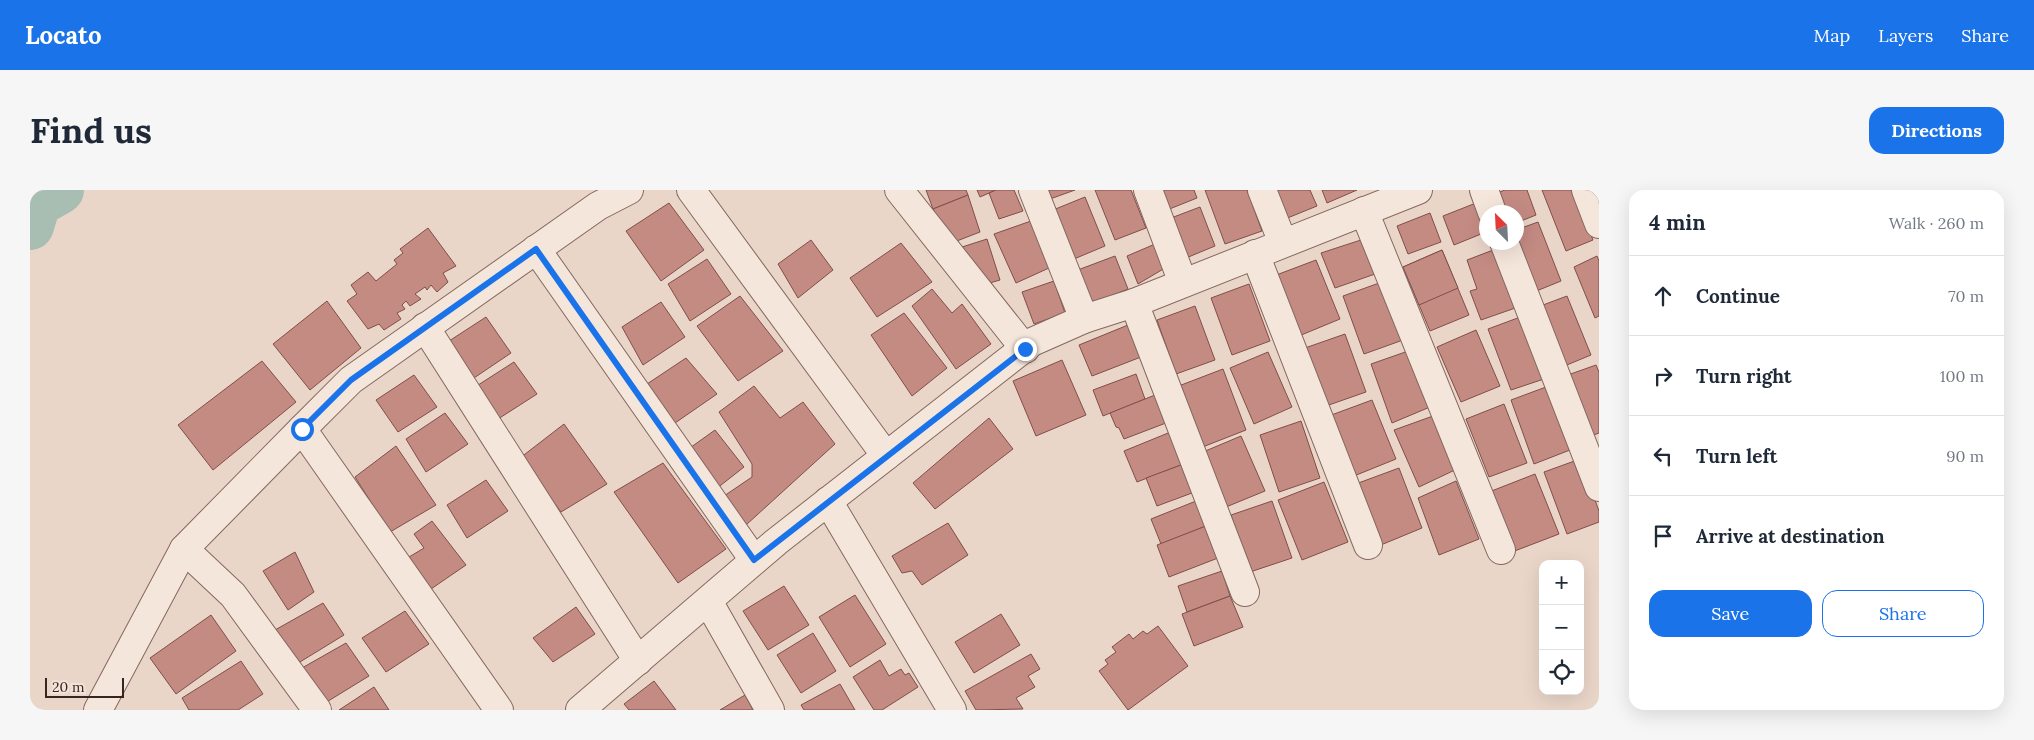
<!DOCTYPE html>
<meta charset="utf-8">
<style>
:root{--surface:#fff;--page:#f6f6f7;--text:#1f2937;--muted:#747a83;--line:#e0e1e3;--accent:#1a73e8}
body{margin:0;font-family:Lora,serif;background:var(--page);color:var(--text)}
.controls{position:absolute;right:15px;bottom:15px;display:grid;overflow:hidden;border-radius:10px;box-shadow:0 5px 20px #0002}
.controls button{width:45px;height:45px;display:grid;place-items:center;padding:0;border:0;border-bottom:1px solid var(--line);background:var(--surface);color:var(--text);font:25px sans-serif}
.compass{position:absolute;left:1449px;top:15px;width:45px;height:45px;border-radius:50%;background:var(--surface);box-shadow:0 5px 20px #0002;rotate:336deg}
.scale{position:absolute;left:15px;bottom:12px;width:79px;box-sizing:border-box;padding-left:5px;border:2px solid #362521;border-top:0;font-size:14px;line-height:18px;white-space:nowrap;color:#362521;-webkit-text-stroke:4px #f2e2d7;paint-order:stroke}
.stop{position:absolute;width:15px;height:15px;margin:-11px;border:4px solid #1a73e8;border-radius:50%;background:#fff}
.stop.end{background:#1a73e8;border-color:#fff;box-shadow:0 1px 5px #0008}
.list{margin:0;padding:0;list-style:none}
h2{display:flex;justify-content:space-between;align-items:center;height:65px;margin:0;padding:0 20px;font-size:21px}
h2 small{font-size:16px;font-weight:400;color:var(--muted)}
.list li{display:grid;grid-template-columns:32px 1fr auto;gap:15px;align-items:center;box-sizing:border-box;height:80px;padding:0 20px;border-top:1px solid var(--line)}
.list b{display:block;font-size:19px;white-space:nowrap}
.list em{font-size:16px;font-style:normal;color:var(--muted)}
.actions{display:flex;gap:10px;padding:15px 20px}
.actions a{flex:1;padding:11px 0;border:1px solid var(--accent);border-radius:15px;text-align:center;font-size:18px;color:var(--accent)}
.actions .main{background:var(--accent);color:#fff}
.icon{flex:none;width:28px;height:28px;fill:none;stroke:currentColor;stroke-width:2;stroke-linecap:round;stroke-linejoin:round}
.map{position:relative;flex:none;width:1569px;height:520px;overflow:hidden;border-radius:15px}
header{display:flex;align-items:center;gap:30px;box-sizing:border-box;height:70px;padding:0 25px;background:var(--accent);color:#fff}
header strong{font-size:24px}
nav{display:flex;gap:28px;margin-inline-start:auto;font-size:18px}
.intro{display:flex;align-items:center;justify-content:space-between;box-sizing:border-box;height:120px;padding:0 30px}
h1{margin:0;font-size:35px}
.button{padding:12px 22px;border-radius:15px;background:var(--accent);color:#fff;font-size:18px;font-weight:700}
main{display:flex;gap:30px;padding:0 30px}
aside{flex:1;background:var(--surface);border-radius:15px;box-shadow:0 5px 20px #0002}
.map>svg:first-child{display:block}
.lines{fill:none;stroke-linecap:round;stroke-linejoin:round}
.river{stroke:#a9beb2;stroke-width:48}
.building{fill:#c48b83;stroke:#814e48}
.minor-casing{stroke:#84685f;stroke-width:30}
.minor{stroke:#f5e6db;stroke-width:28}
.route{stroke:#1a73e8;stroke-width:6}
</style>
<header>
<strong>Locato</strong>
<nav><a>Map</a><a>Layers</a><a>Share</a></nav>
</header>
<div class="intro"><h1>Find us</h1><a class="button">Directions</a></div>
<main>
<div class="map">
<svg width="1569" height="520" viewBox="0 0 1569 520">
<rect width="100%" height="100%" fill="#ead6c9"/>
<g class="lines">
<path class="river" d="M0,36L7,13L30,0"/>
</g>
<g class="building">
<path d="M896,0H936L938,5L903,19Z"/>
<path d="M947,0H966L950,7Z"/>
<path d="M966,0H984L993,21L969,29L959,3Z"/>
<path d="M1017,0H1045L1020,9Z"/>
<path d="M1065,0H1101L1116,38L1085,50Z"/>
<path d="M1129,0H1164L1167,8L1137,20Z"/>
<path d="M1175,0H1217L1232,41L1195,54Z"/>
<path d="M1243,0H1280L1287,16L1255,29Z"/>
<path d="M1292,0H1327L1297,13Z"/>
<path d="M1475,0H1497L1506,25L1486,33V22H1475L1467,3Z"/>
<path d="M1512,0H1543L1563,50L1536,61Z"/>
<path d="M938,5L950,42L919,54L903,19Z"/>
<path d="M1055,7L1075,56L1044,69L1023,20Z"/>
<path d="M639,13L674,60L631,91L596,41Z"/>
<path d="M1446,13L1456,42L1424,55L1413,26Z"/>
<path d="M1170,17L1185,56L1156,68L1141,28Z"/>
<path d="M1400,23L1411,52L1378,64L1367,36Z"/>
<path d="M1001,31L1019,78L986,93L964,44Z"/>
<path d="M1508,32L1531,91L1504,102L1486,52V40Z"/>
<path d="M398,38L426,76L413,83L418,92L407,102L401,95L397,100L395,97L385,104L391,109L380,116L376,111L372,115L375,119L367,123L371,129L354,140L349,134L338,139L317,111L327,104L321,95L338,82L346,91L367,74L364,70L373,63L370,59Z"/>
<path d="M1337,48L1348,83L1305,98L1291,63Z"/>
<path d="M957,49L970,90L953,95L943,90L932,57Z"/>
<path d="M781,50L803,80L768,108L748,74Z"/>
<path d="M871,53L902,92L847,127L820,88Z"/>
<path d="M1125,54L1135,78L1108,94L1097,66Z"/>
<path d="M1471,57L1491,116L1451,130L1440,101L1447,99L1437,70Z"/>
<path d="M1412,60L1439,125L1400,141L1373,77Z"/>
<path d="M1412,60L1428,98L1389,115L1373,77Z"/>
<path d="M1085,66L1098,99L1058,115L1045,81Z"/>
<path d="M1567,66L1569,71V126L1565,128L1544,77Z"/>
<path d="M677,69L701,104L660,131L638,94Z"/>
<path d="M1286,70L1310,129L1264,148L1241,87Z"/>
<path d="M1024,91L1035,123L1004,134L992,102Z"/>
<path d="M1352,92L1373,150L1334,164L1313,106Z"/>
<path d="M1219,94L1240,151L1202,165L1181,108Z"/>
<path d="M902,99L922,123L932,114L961,154L926,179L882,116Z"/>
<path d="M710,106L753,161L708,191L667,136Z"/>
<path d="M1537,106L1561,165L1532,177L1505,118Z"/>
<path d="M297,111L331,158L280,200L243,154Z"/>
<path d="M631,112L655,147L613,175L592,137Z"/>
<path d="M1165,116L1185,170L1146,184L1127,130Z"/>
<path d="M874,123L917,178L882,206L841,145Z"/>
<path d="M1493,126L1517,188L1481,200L1458,139Z"/>
<path d="M456,127L481,163L441,190L416,153Z"/>
<path d="M1098,135L1111,167L1062,186L1049,155Z"/>
<path d="M1446,140L1470,196L1431,212L1407,157Z"/>
<path d="M1315,144L1336,202L1296,216L1275,158Z"/>
<path d="M1381,160L1400,217L1362,233L1341,174Z"/>
<path d="M1238,162L1262,217L1224,234L1200,178Z"/>
<path d="M656,168L687,204L645,233L617,194Z"/>
<path d="M1032,170L1056,225L1006,246L983,191Z"/>
<path d="M232,171L266,212L183,280L148,235Z"/>
<path d="M484,172L507,204L465,231L445,197Z"/>
<path d="M1566,175L1569,182V243L1561,246L1535,186Z"/>
<path d="M1193,179L1216,240L1170,258L1146,197Z"/>
<path d="M1106,184L1115,209L1073,226L1063,200Z"/>
<path d="M384,185L407,217L368,242L346,210Z"/>
<path d="M724,196L750,228L773,212L805,254L716,335L694,306L722,287V274L689,222Z"/>
<path d="M1516,197L1540,260L1504,274L1481,210Z"/>
<path d="M1125,205L1136,233L1094,249L1089,238L1086,237L1080,223Z"/>
<path d="M1342,210L1366,269L1319,288L1296,227Z"/>
<path d="M1474,214L1497,273L1459,287L1436,229Z"/>
<path d="M415,223L438,254L396,282L376,249Z"/>
<path d="M1403,226L1427,279L1389,297L1364,240Z"/>
<path d="M959,228L983,259L905,319L883,293Z"/>
<path d="M1271,231L1290,288L1249,302L1230,245Z"/>
<path d="M534,234L577,294L531,322L490,268Z"/>
<path d="M685,240L714,277L686,299L657,260Z"/>
<path d="M1143,241L1156,273L1107,292L1094,261Z"/>
<path d="M1211,246L1235,301L1196,317L1173,262Z"/>
<path d="M366,256L406,315L360,342L325,287Z"/>
<path d="M1550,269L1569,321V332L1537,344L1514,282Z"/>
<path d="M633,273L696,359L648,393L584,302Z"/>
<path d="M1151,275L1162,303L1127,316L1116,288Z"/>
<path d="M1369,278L1392,338L1346,357L1323,295Z"/>
<path d="M1505,284L1529,344L1482,362L1459,302Z"/>
<path d="M456,290L478,321L437,348L417,315Z"/>
<path d="M1426,291L1449,349L1409,365L1388,308Z"/>
<path d="M1294,292L1318,352L1272,370L1248,310Z"/>
<path d="M1166,311L1176,336L1131,354L1121,329Z"/>
<path d="M1242,311L1262,368L1220,382L1201,325Z"/>
<path d="M402,331L436,375L401,399L379,367L394,358L384,344Z"/>
<path d="M918,333L938,365L892,395L882,381L872,383L862,366Z"/>
<path d="M1176,336L1188,368L1139,387L1127,355Z"/>
<path d="M265,362L284,402L258,420L233,381Z"/>
<path d="M1192,381L1200,406L1157,422L1148,396Z"/>
<path d="M754,396L779,435L738,460L713,421Z"/>
<path d="M825,405L856,454L820,477L789,427Z"/>
<path d="M1200,406L1213,437L1164,456L1152,424Z"/>
<path d="M293,413L314,445L265,475L245,440Z"/>
<path d="M546,417L565,444L523,472L503,448Z"/>
<path d="M375,421L399,454L356,482L332,448Z"/>
<path d="M971,424L990,455L944,483L925,452Z"/>
<path d="M181,425L206,461L146,504L120,468Z"/>
<path d="M1128,436L1158,476L1098,520L1069,481L1078,474L1075,470L1086,462L1082,457L1099,444L1103,449L1113,441L1117,444Z"/>
<path d="M783,443L806,481L771,503L747,465Z"/>
<path d="M316,453L339,486L295,513L272,478Z"/>
<path d="M1001,464L1010,479L998,486L1005,497L986,508L993,519L946,520L935,501Z"/>
<path d="M850,470L859,486L871,479L875,485L879,483L888,497L852,520H844L823,487Z"/>
<path d="M211,471L233,504L208,520H159L152,508Z"/>
<path d="M624,491L646,520H599L594,514Z"/>
<path d="M810,494L825,520H774L771,515Z"/>
<path d="M344,497L359,520H309Z"/>
<path d="M715,505L723,520H690Z"/>
</g>
<g class="lines">
<defs>
<g id="minor">
<path d="M661,0L856,266"/>
<path d="M869,0L995,159"/>
<path d="M1003,0L1054,129"/>
<path d="M1118,0L1153,93"/>
<path d="M1232,0L1253,53"/>
<path d="M1454,0L1462,22"/>
<path d="M1556,0L1569,34"/>
<path d="M1334,21L1471,360"/>
<path d="M1474,52L1569,297"/>
<path d="M506,59L724,370"/>
<path d="M1225,64L1338,355"/>
<path d="M1104,113L1215,402"/>
<path d="M395,137L608,471"/>
<path d="M272,239L469,520"/>
<path d="M798,311L922,520"/>
<path d="M154,359L203,405L287,520"/>
<path d="M678,411L740,520"/>
<path d="M68,520L154,359L272,239L321,190L568,16L599,0"/>
<path d="M550,520L746,352L1002,152L1054,129L1104,113L1388,0"/>
</g>
</defs>
<use href="#minor" class="minor-casing"/>
<use href="#minor" class="minor"/>
</g>
<g class="lines">
<path class="route" d="M272,239L321,190L506,59L724,370L995,159"/>
</g>
</svg>
<div class="controls">
<button>+</button>
<button>−</button>
<button><svg class="icon" aria-label="locate" viewBox="0 0 24 24"><circle cx="12" cy="12" r="6"/><path d="M12 2v4M12 18v4M2 12h4M18 12h4"/></svg></button>
</div>
<svg class="compass" viewBox="-18 -18 36 36"><path d="M0-13l5 13h-10z" fill="#e53935"/><path d="M0 13l5-13h-10z" fill="#747a83"/></svg>
<div class="scale">20 m</div>
<div class="stop" style="left:272px;top:239px"></div>
<div class="stop end" style="left:995px;top:159px"></div>
</div>
<aside>
<h2>4 min<small>Walk · 260 m</small></h2>
<ul class="list">
<li><svg class="icon" aria-label="ahead" viewBox="0 0 24 24"><path d="M12 20V5M6 11l6-6 6 6"/></svg><div><b>Continue</b></div><em>70 m</em></li>
<li><svg class="icon" aria-label="right" viewBox="0 0 24 24"><path d="M7 20v-9h11M14 6l5 5-5 5"/></svg><div><b>Turn right</b></div><em>100 m</em></li>
<li><svg class="icon" aria-label="left" viewBox="0 0 24 24"><path d="M17 20v-9H6M10 6l-5 5 5 5"/></svg><div><b>Turn left</b></div><em>90 m</em></li>
<li><svg class="icon" aria-label="arrive" viewBox="0 0 24 24"><path d="M6 21V4h12l-3 4 3 4H6"/></svg><div><b>Arrive at destination</b></div></li>
</ul>
<div class="actions"><a class="main">Save</a><a>Share</a></div>
</aside>
</main>
